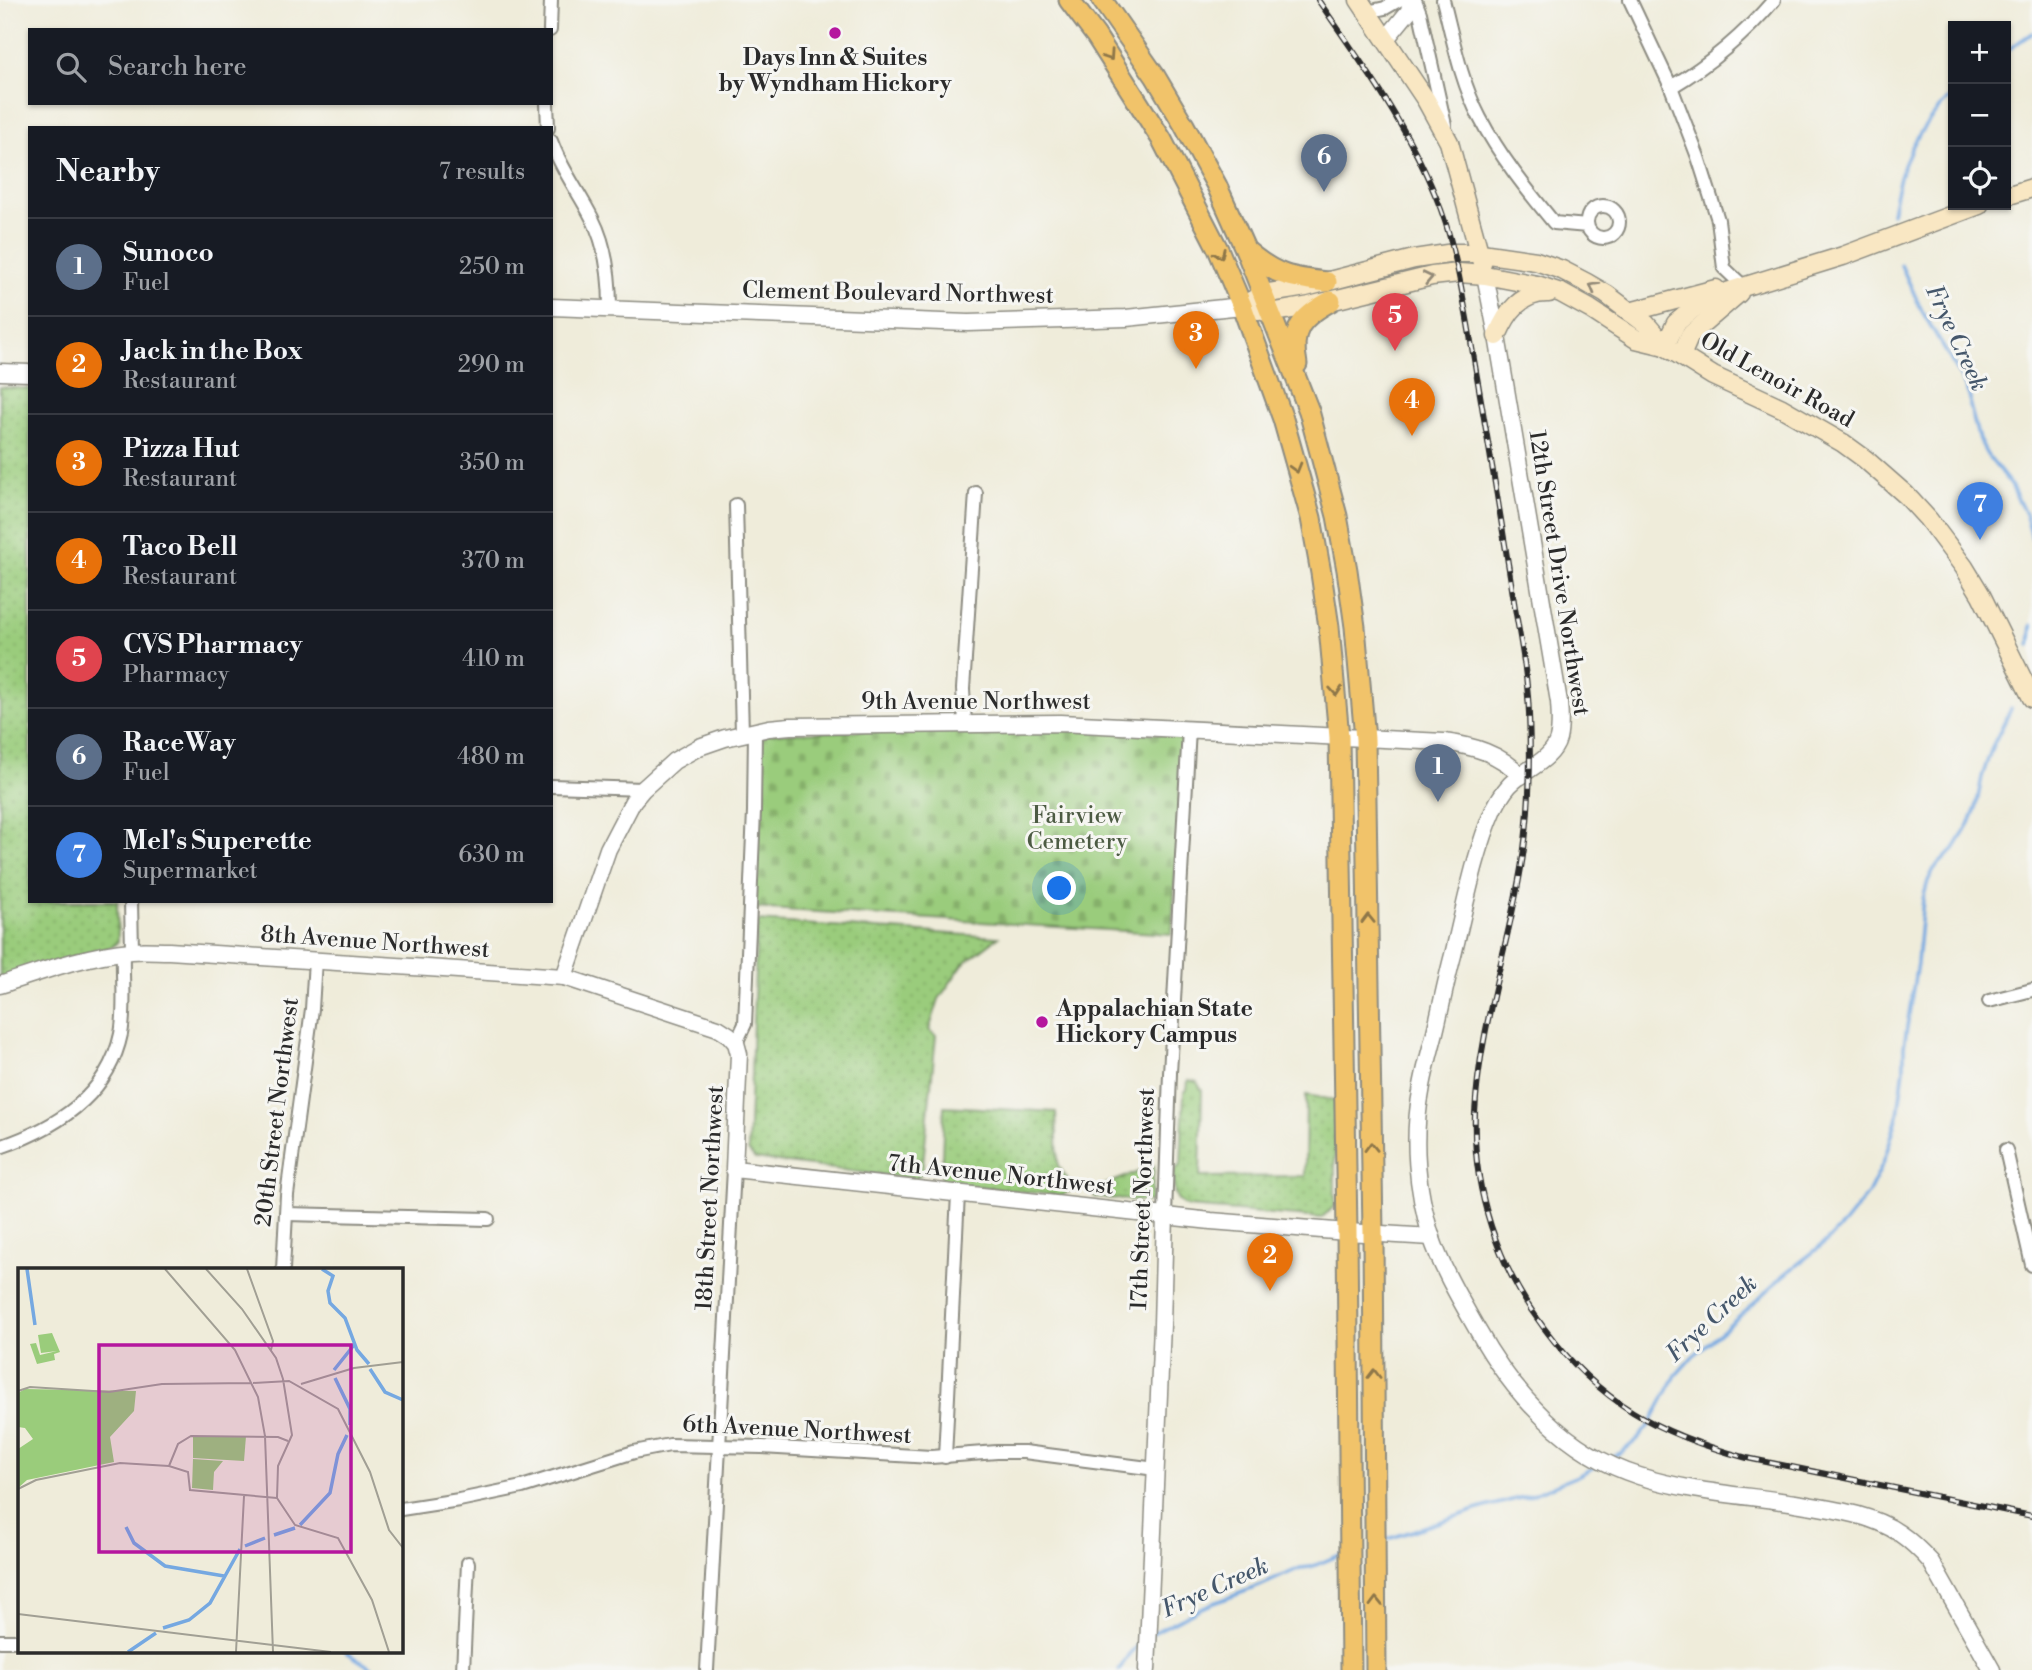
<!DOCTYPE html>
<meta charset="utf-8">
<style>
:root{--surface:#171b24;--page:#242831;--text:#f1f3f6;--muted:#9ea1a6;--line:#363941;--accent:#d690ce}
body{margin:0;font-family:"Libre Bodoni",serif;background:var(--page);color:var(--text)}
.controls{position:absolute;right:21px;top:21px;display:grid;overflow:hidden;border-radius:0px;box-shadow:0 2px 5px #0004}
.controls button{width:63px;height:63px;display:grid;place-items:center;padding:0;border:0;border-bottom:2px solid var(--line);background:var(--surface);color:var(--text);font:35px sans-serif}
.you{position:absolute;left:1060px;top:889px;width:24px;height:24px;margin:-18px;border:5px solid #fff;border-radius:50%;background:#1a73e8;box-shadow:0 0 0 10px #1a73e833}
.badge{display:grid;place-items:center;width:46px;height:46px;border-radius:50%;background:var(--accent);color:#fff;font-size:23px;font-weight:700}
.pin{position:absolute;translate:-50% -58px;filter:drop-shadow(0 2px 4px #0008)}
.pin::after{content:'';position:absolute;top:37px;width:24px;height:21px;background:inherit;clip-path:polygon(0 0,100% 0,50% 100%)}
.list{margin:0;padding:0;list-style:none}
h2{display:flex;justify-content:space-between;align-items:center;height:91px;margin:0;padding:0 28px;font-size:30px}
h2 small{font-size:23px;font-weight:400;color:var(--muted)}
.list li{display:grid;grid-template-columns:46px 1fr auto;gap:21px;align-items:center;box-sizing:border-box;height:98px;padding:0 28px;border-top:2px solid var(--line)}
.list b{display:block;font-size:26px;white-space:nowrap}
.list p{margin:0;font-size:23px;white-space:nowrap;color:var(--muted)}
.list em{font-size:23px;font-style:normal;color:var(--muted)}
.icon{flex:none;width:38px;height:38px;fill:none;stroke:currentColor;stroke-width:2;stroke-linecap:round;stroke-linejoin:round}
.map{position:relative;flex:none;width:2032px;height:1670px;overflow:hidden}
.search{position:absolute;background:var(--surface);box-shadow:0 2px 5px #0004;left:28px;top:28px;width:525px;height:77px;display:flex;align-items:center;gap:18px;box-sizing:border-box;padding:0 24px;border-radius:0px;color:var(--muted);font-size:26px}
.panel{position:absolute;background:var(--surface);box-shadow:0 2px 5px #0004;left:28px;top:126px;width:525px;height:777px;border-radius:0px}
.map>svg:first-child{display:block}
.grass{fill:url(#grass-dots);stroke:#627c53;stroke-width:2}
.cemetery{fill:url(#cemetery-stones);stroke:#627c53;stroke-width:2}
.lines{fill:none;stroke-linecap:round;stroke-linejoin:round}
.stream{stroke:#75a8e1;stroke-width:3.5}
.minor-casing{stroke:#8d8c82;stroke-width:16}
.tertiary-casing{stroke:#8d8c82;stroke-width:19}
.secondary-casing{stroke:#8d8c82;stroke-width:21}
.trunk-casing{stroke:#8d8c82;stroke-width:23}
.minor{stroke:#fff;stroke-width:12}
.tertiary{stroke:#fff;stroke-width:16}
.secondary{stroke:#f9e7c3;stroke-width:18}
.trunk{stroke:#f1c36a;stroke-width:19}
.rail-casing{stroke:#2b2b2b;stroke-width:6}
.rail{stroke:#f6f6f2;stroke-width:3.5;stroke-dasharray:10;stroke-linecap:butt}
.oneway{stroke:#8e774a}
.oneway2{stroke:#928977}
.poi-dot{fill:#b5179e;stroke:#f6f6f2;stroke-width:2.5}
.labels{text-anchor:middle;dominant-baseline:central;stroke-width:6;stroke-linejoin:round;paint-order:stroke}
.poi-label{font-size:23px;font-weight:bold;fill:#2b2b2b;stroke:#f6f6f2}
.street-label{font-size:23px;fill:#2b2b2b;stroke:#f6f6f2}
.park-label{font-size:23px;fill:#4c5b43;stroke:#f6f6f2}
.water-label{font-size:24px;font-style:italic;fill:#45576b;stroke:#f6f6f2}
.inset-river{fill:none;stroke:#75a8e1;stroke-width:3.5}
.inset-road{fill:none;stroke:#a19f94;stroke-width:2}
.view{fill:#b5179e;fill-opacity:0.15;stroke:#b5179e;stroke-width:3.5}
.inset-edge{fill:none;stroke:#2b2b2b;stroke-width:3.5}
</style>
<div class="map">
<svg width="2032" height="1670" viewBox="0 0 2032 1670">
<defs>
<pattern id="grass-dots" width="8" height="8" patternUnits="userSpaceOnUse" patternTransform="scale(1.75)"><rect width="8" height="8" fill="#9acc7b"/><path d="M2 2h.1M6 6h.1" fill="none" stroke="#85af6a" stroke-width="1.8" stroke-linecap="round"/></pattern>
<pattern id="cemetery-stones" width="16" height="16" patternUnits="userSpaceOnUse" patternTransform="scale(1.75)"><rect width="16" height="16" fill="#9acc7b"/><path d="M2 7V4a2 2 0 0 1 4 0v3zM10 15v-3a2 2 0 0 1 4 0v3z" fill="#85af6a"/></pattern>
</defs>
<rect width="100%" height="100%" fill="#f6f6f2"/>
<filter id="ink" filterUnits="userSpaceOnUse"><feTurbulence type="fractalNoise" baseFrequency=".0143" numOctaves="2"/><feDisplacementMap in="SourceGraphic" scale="14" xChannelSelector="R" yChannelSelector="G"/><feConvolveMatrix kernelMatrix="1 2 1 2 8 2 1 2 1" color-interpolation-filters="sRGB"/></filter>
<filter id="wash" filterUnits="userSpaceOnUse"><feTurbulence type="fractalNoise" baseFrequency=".00686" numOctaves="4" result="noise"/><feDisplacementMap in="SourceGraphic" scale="28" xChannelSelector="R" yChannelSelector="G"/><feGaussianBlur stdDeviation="1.57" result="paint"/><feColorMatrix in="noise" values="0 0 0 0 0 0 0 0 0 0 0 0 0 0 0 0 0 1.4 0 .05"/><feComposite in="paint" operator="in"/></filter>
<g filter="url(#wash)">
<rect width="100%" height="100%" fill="#efecda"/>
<g class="grass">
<path d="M0,387L30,389V901H117L118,941L112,947L0,978Z"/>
<path d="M757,921L998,937L963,964L939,999L929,1030L936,1036L922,1173L915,1179L755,1159L748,1151Z"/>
<path d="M1188,1080L1197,1082L1202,1091L1200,1177L1305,1176L1306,1095L1335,1100V1206L1321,1218L1188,1207C1171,1200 1174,1187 1174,1171L1181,1164L1184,1092L1187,1090Z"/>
<path d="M944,1106L1056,1112L1058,1166L1073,1188L1062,1196L941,1182Z"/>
<path d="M1154,1166L1151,1202L1095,1197L1091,1190Z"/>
</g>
<path class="cemetery" d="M941,728L1102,731L1183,735L1172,934L753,908L759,734Z"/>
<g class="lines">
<g class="stream">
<path d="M2006,51L2032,33"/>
<path d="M1892,213C1901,160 1915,131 1953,94"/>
<path d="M1901,265L1922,311L1962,379L1970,398V406L1979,440L1987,455L2011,485L2026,516L2032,538"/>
<path d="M2030,645L2032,625"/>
<path d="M1610,1458L1622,1452L1638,1439L1650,1424L1676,1375L1693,1356L1746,1311L1784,1275L1826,1242L1844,1224L1868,1194L1883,1164L1898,1115L1904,1069V1046L1917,963L1923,899L1928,881L1934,869L1954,849L1970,823L1976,808L1982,777L1992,747L2011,709"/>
<path d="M1382,1541L1482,1508L1531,1495L1577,1476L1600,1464"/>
<path d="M1153,1633L1201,1608L1262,1585L1300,1568L1311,1567L1342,1554"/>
<path d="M345,1651L374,1670"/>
<path d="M1119,1670L1129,1654L1141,1642"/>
</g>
</g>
</g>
<g filter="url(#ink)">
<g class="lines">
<defs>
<g id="minor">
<path d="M1415,0L1420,13L1445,125"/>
<path d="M1443,0C1453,39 1461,82 1480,118C1499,155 1527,190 1554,223L1587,226"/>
<path d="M1630,0L1671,87L1698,157L1718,220L1724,268L1743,286"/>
<path d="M1367,12L1385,8L1399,0"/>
<path d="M550,30L551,0"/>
<path d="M1671,87C1710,64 1745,34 1774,0"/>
<path d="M547,103L548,128"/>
<path d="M551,141C561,169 579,192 592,218C606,245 610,278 610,308"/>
<circle cx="1603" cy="222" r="16"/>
<path d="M736,505L742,733"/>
<path d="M965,724L963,689L976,493"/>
<path d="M551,786L643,789"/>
<path d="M131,901L132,951"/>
<path d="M1989,1001L2032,990"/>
<path d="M736,1043L745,1024L754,811L755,731"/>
<path d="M0,1147C56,1128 108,1096 121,1034C126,1008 122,979 123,952"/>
<path d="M2006,1150L2032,1265"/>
<path d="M286,1214L488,1219"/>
<path d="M1165,1215L1170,1073L1189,729"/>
<path d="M283,1269L287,1195L312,1009L315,960"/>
<path d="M945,1457L958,1194"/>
<path d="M401,1509L459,1500L522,1487L634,1452L670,1445L762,1447L931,1457L997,1452H1024L1156,1469"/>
<path d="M0,1641H19"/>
<path d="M463,1670L468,1563"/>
<path d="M707,1670L734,1169"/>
</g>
<g id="tertiary">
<path d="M1386,39L1409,11L1411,0"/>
<path d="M1485,275L1497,336L1559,702C1560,714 1561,727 1558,739C1553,758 1529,768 1515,780C1506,787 1499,799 1494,809C1474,855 1465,907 1453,955C1446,981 1441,1007 1435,1032C1430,1052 1424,1072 1421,1092C1412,1139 1417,1190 1431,1236C1442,1269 1460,1299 1477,1329C1513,1394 1566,1453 1639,1476C1689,1492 1743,1495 1795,1503C1829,1509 1870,1513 1899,1533C1911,1541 1921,1551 1931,1562L1992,1670"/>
<path d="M551,307L968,323L1126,318L1242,306"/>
<path d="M0,372L30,373"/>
<path d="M564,977L608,849L633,801L643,789L674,761L699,747L725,738L769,728L790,726L1060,723L1444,742C1473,746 1500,753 1521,776"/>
<path d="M0,985C43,971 86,955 131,951C144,950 156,951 169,951L564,977L718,1028L729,1035L736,1043L739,1054L734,1169L1211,1221L1347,1232L1432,1237"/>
<path d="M1147,1670L1162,1325L1165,1215"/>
</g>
<g id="secondary">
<path d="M1359,0L1426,100L1449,142L1482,263"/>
<path d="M2006,196L2032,188"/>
<path d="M1242,306L1263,294L1306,287L1414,259L1454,253H1481L1536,261L1562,270L1587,283L1606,294L1646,324L1665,346L1713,376L1782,408L1843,443L1865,459L1906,495L1928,519L1964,567L1981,595L2032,698"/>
<path d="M1259,310L1270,313L1309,306L1432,276L1459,273L1485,275L1537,285L1561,293L1590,309L1636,339L1665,346"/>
<path d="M1630,312L1716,289"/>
<path d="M1497,336C1507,312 1521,292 1549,293"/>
<path d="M1665,346L1676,323L1693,309L1717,295L1843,256L1979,205"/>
<path d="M1681,356L1690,335L1739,293"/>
</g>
<g id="trunk">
<path d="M1069,0L1096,36L1162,140L1218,249L1242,306L1283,419L1311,518L1321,573L1329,627L1339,737L1347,1232L1351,1670"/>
<path d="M1102,0L1155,76L1184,125L1217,186L1246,251L1309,411L1337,516L1347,570L1355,627L1365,739L1373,1233L1376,1670"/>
<path d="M1248,252C1276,276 1291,278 1327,282"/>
<path d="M1297,364C1290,330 1301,317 1331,301"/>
</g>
</defs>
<use href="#minor" class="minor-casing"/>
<use href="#tertiary" class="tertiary-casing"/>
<use href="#secondary" class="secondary-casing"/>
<use href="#trunk" class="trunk-casing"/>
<use href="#minor" class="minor"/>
<use href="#tertiary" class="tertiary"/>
<use href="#secondary" class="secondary"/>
<use href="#trunk" class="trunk"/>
<defs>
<path id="rail" d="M1318,0C1362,63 1407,125 1436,197C1453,237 1460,281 1468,324C1474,359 1480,395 1486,430C1496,489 1506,549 1515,608C1521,643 1528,679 1529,714C1531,763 1530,814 1522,862C1509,944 1479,1030 1475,1113C1472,1190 1498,1267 1544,1328C1600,1403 1658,1434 1747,1458L2032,1516"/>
</defs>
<use href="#rail" class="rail-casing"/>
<use href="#rail" class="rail"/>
</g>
<defs><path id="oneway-chevron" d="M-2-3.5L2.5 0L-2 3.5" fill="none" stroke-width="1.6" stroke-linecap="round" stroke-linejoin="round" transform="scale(1.75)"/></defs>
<g class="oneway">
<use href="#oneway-chevron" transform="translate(1109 56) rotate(56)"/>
<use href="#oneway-chevron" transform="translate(1220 254) rotate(66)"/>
<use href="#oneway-chevron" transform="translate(1296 468) rotate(74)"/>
<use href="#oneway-chevron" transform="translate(1336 691) rotate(86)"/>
<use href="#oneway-chevron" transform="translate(1368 919) rotate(-91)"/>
<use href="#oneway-chevron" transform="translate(1371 1147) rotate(-91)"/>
<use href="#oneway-chevron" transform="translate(1374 1374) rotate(-90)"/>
<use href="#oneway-chevron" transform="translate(1376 1602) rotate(-91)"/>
</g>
<g class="oneway2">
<use href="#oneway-chevron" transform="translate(1428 278) rotate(-12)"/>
<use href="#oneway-chevron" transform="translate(1594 287) rotate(-150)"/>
</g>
</g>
<g class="poi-dot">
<circle cx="835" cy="33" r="7"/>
<circle cx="1042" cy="1022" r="7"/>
</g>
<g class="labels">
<g class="poi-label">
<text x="835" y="58">Days Inn &amp; Suites<tspan x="835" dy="26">by Wyndham Hickory</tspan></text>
<text x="1056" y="1009" text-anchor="start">Appalachian State<tspan x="1056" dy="26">Hickory Campus</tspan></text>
</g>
<g class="street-label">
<text transform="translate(898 293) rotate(1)">Clement Boulevard Northwest</text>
<text transform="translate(1777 380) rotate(29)">Old Lenoir Road</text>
<text transform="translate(1559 573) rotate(81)">12th Street Drive Northwest</text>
<text x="976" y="702">9th Avenue Northwest</text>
<text transform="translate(375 942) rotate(4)">8th Avenue Northwest</text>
<text transform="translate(277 1112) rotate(-83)">20th Street Northwest</text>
<text transform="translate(1001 1175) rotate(6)">7th Avenue Northwest</text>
<text transform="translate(710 1198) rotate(-87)">18th Street Northwest</text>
<text transform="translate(1143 1199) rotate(-88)">17th Street Northwest</text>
<text transform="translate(797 1430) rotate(3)">6th Avenue Northwest</text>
</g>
<g class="park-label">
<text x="1077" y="816">Fairview<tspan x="1077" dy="26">Cemetery</tspan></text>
</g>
<g class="water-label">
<text transform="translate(1956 338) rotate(65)">Frye Creek</text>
<text transform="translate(1712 1319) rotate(-43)">Frye Creek</text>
<text transform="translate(1215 1588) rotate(-24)">Frye Creek</text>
</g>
</g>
<g transform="translate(18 1268)">
<rect width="385" height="385" fill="#efecda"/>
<path d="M7,121L118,123L116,143L92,169L96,194L9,212L0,220V181L15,171L7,160L0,159V125ZM175,191L205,193L196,204L195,222L174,220Z" fill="#9acc7b"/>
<path d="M175,168H228L226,193L175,190Z" fill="#9acc7b"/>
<path d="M34,65L42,84L36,86L37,92L19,96L12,76L18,75L22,87L39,83L23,85L20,67Z" fill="#9acc7b"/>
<path class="inset-river" d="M9,1L17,57M304,1L315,8L310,23L312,35L327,50L339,82L351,96M352,101L367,124L385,132M316,102L336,77M317,110L332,141V157M282,257L312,225L320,186L329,167M108,259L116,275L147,298L206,308M256,267L277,260M227,278L247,270M145,360L171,352L192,335L222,281M110,384L138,365"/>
<path class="inset-road" d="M147,1L217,82L240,129L247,168L255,384M188,1L224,41L258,90L265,111M229,1L255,73L253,82M265,111L274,167L260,198L259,230L277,257L320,270L354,332L371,384M235,115L271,113L320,141L352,204L371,262L385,280M283,116L336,100L385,94M0,123L12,119L91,124L144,116L233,115M151,198L160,176L173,168L260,169L270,173M0,221L18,212L102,195L151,198L170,204L172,222L259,230M385,287V319M0,346L313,384M218,384L226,228"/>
<path class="view" d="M81,77H333V284H81Z"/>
<rect width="385" height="385" class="inset-edge"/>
</g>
</svg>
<div class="controls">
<button>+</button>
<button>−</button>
<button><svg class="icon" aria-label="locate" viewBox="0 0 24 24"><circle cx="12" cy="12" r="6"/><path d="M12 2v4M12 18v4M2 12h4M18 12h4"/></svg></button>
</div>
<div class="you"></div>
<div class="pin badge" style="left:1438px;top:802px;background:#5c6f8a">1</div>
<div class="pin badge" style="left:1270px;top:1291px;background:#e8710a">2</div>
<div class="pin badge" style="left:1196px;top:369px;background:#e8710a">3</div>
<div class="pin badge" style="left:1412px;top:436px;background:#e8710a">4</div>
<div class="pin badge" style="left:1395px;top:351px;background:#e0444e">5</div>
<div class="pin badge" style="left:1324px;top:192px;background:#5c6f8a">6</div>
<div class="pin badge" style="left:1980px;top:540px;background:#3f7fe0">7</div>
<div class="search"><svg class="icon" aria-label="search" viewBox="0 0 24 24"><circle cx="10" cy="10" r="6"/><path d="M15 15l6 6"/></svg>Search here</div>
<section class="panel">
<h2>Nearby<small>7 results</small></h2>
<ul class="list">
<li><span class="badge" style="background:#5c6f8a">1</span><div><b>Sunoco</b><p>Fuel</p></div><em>250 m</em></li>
<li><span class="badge" style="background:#e8710a">2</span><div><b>Jack in the Box</b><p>Restaurant</p></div><em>290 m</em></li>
<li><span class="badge" style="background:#e8710a">3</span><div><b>Pizza Hut</b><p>Restaurant</p></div><em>350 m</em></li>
<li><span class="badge" style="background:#e8710a">4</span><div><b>Taco Bell</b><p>Restaurant</p></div><em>370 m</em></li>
<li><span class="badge" style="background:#e0444e">5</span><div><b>CVS Pharmacy</b><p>Pharmacy</p></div><em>410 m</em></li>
<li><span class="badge" style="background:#5c6f8a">6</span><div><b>RaceWay</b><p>Fuel</p></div><em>480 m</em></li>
<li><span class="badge" style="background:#3f7fe0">7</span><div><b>Mel's Superette</b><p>Supermarket</p></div><em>630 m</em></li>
</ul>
</section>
</div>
